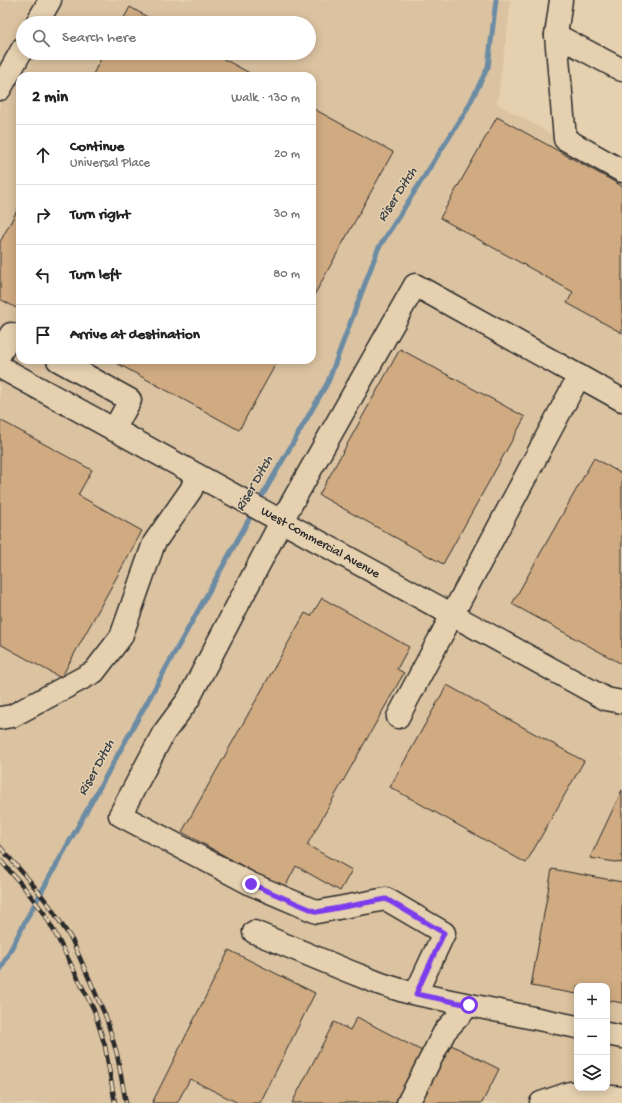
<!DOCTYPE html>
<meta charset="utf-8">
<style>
:root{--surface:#fff;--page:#f6f6f6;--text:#222;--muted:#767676;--line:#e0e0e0}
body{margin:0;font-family:"Gochi Hand",sans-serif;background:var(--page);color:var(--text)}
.controls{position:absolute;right:12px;bottom:12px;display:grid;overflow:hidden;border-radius:8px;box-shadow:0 2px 10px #0003}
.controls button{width:36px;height:36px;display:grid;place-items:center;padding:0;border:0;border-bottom:1px solid var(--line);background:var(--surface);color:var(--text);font:20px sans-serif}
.stop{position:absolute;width:12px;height:12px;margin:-9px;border:3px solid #7c3aed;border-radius:50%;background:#fff}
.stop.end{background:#7c3aed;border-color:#fff;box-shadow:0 1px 4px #0008}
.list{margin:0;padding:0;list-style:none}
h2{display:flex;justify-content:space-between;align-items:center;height:52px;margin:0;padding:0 16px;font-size:17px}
h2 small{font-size:13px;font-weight:400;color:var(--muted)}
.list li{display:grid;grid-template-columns:26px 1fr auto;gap:12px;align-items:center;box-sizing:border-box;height:60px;padding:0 16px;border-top:1px solid var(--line)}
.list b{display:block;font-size:15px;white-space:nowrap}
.list p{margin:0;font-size:13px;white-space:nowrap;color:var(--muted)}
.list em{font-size:13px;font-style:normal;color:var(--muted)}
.icon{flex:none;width:22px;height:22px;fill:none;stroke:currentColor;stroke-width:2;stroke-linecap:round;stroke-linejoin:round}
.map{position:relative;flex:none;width:622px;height:1103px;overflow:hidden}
.search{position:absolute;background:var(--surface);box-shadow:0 2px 10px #0003;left:16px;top:16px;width:300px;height:44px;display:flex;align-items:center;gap:10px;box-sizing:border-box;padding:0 14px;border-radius:22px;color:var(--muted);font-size:15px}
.panel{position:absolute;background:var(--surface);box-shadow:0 2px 10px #0003;left:16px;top:72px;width:300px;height:292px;border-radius:12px}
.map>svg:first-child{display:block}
.built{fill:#dbc2a0;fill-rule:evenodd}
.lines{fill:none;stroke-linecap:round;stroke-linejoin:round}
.stream{stroke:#6c8ca4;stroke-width:5}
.building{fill:#d0ab82;stroke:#2b2b2b}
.minor-casing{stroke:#2b2b2b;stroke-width:25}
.minor{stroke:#e5d0af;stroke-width:22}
.rail-casing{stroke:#2b2b2b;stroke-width:4.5}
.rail{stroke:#e5d0af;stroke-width:3;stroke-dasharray:9;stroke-linecap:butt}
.route{stroke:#7c3aed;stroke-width:5}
.labels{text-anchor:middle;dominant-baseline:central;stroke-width:3;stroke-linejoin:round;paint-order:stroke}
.street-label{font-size:13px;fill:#2b2b2b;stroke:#e5d0af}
.water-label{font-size:14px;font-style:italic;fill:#3b4349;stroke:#e5d0af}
</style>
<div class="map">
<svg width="622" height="1103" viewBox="0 0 622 1103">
<rect width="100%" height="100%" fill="#e5d0af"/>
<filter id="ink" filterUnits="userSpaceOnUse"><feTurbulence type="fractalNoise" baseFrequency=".025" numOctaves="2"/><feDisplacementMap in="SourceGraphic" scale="8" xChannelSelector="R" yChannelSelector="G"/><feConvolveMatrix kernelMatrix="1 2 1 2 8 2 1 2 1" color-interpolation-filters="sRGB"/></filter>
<g filter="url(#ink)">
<path class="built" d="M0,0H511L497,104L622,174V1103H0ZM23,23H309V53H23ZM20,76H312V360H20ZM577,986H607V1088H577Z"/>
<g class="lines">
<g class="stream">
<path d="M258,503L328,382L378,249L466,111L488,67L496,0"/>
<path d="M0,970L28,916L253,512"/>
</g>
</g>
<g class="building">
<path d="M130,7L158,23H121Z"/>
<path d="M104,53H213L255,76H92Z"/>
<path d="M312,108L393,152L312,299Z"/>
<path d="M497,117L622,186V333L567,303L573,292L440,218Z"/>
<path d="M20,205V310L0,299V242Z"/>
<path d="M400,349L525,417L443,564L319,495Z"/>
<path d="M111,360H278L239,430Z"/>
<path d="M0,420L92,470L78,495L142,531L61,678L0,644Z"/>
<path d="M594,458L622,474V664L512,604Z"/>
<path d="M322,598L409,647L397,669L404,673L307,845L352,870L340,891L296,866L284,889L182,832L305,613L311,616Z"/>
<path d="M447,685L584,761L526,863L390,787Z"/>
<path d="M622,790V863L590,858Z"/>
<path d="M552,869L622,882V1003L607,1000V986H577V994L531,986Z"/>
<path d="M229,950L315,993L260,1103H238L190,1079L177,1103H152Z"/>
<path d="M357,1017L422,1051L395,1103H292L334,1022L350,1030Z"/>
<path d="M443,1041L499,1069L482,1103H412Z"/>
</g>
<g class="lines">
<defs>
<g id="minor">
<path d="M561,0L556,35L565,139L622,171"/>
<path d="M37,23L50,0"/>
<path d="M556,35L622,70"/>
<path d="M0,89L23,48"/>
<path d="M0,354L11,334L20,339"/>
<path d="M58,360L130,400L114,430"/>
<path d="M0,367L606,699L622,702"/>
<path d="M398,717L579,376L622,400"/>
<path d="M0,718L12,716L94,672L121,637L154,543L191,490L197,475"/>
<path d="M254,932L348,971L381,984L407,992L577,1027"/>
<path d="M416,993L444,933L386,899L317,912L251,884L120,815L163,734L188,700L281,522L415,285L579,376"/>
<path d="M607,1034L622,1037"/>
<path d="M408,1103L445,1031L469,1005"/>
<path d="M541,1103L570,1093L622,1098"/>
</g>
</defs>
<use href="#minor" class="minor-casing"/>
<use href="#minor" class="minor"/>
<defs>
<g id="rail">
<path d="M0,847L29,880L49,905L72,940L106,1017L117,1054L126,1103"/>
<path d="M0,860L23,886L44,913L55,933L94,1010L105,1046L115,1103"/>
</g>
</defs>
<use href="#rail" class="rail-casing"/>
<use href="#rail" class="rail"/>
</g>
</g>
<g class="lines" filter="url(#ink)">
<path class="route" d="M251,884L317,912L386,899L444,933L416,994L469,1005"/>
</g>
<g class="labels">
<g class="street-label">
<text transform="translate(320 543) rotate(29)">West Commercial Avenue</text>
</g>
<g class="water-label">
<text transform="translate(398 195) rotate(-57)">Riser Ditch</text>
<text transform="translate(255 484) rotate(-60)">Riser Ditch</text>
<text transform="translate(97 768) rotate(-61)">Riser Ditch</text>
</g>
</g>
</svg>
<div class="controls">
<button>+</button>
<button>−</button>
<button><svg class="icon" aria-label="layers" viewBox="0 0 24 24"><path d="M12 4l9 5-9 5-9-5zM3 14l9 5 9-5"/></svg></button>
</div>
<div class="stop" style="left:469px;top:1005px"></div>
<div class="stop end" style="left:251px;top:884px"></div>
<div class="search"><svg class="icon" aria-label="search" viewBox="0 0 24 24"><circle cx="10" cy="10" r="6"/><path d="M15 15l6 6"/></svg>Search here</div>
<section class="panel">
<h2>2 min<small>Walk · 130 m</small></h2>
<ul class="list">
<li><svg class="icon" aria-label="ahead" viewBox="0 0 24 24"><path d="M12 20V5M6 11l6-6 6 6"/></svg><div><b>Continue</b><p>Universal Place</p></div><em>20 m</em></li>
<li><svg class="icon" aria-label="right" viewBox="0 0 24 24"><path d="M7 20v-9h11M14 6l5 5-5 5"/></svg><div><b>Turn right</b></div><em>30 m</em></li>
<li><svg class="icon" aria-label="left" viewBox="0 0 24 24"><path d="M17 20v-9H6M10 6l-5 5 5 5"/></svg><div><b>Turn left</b></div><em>80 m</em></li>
<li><svg class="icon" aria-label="arrive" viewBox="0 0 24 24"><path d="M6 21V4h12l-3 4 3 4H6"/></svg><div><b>Arrive at destination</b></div></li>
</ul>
</section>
</div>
